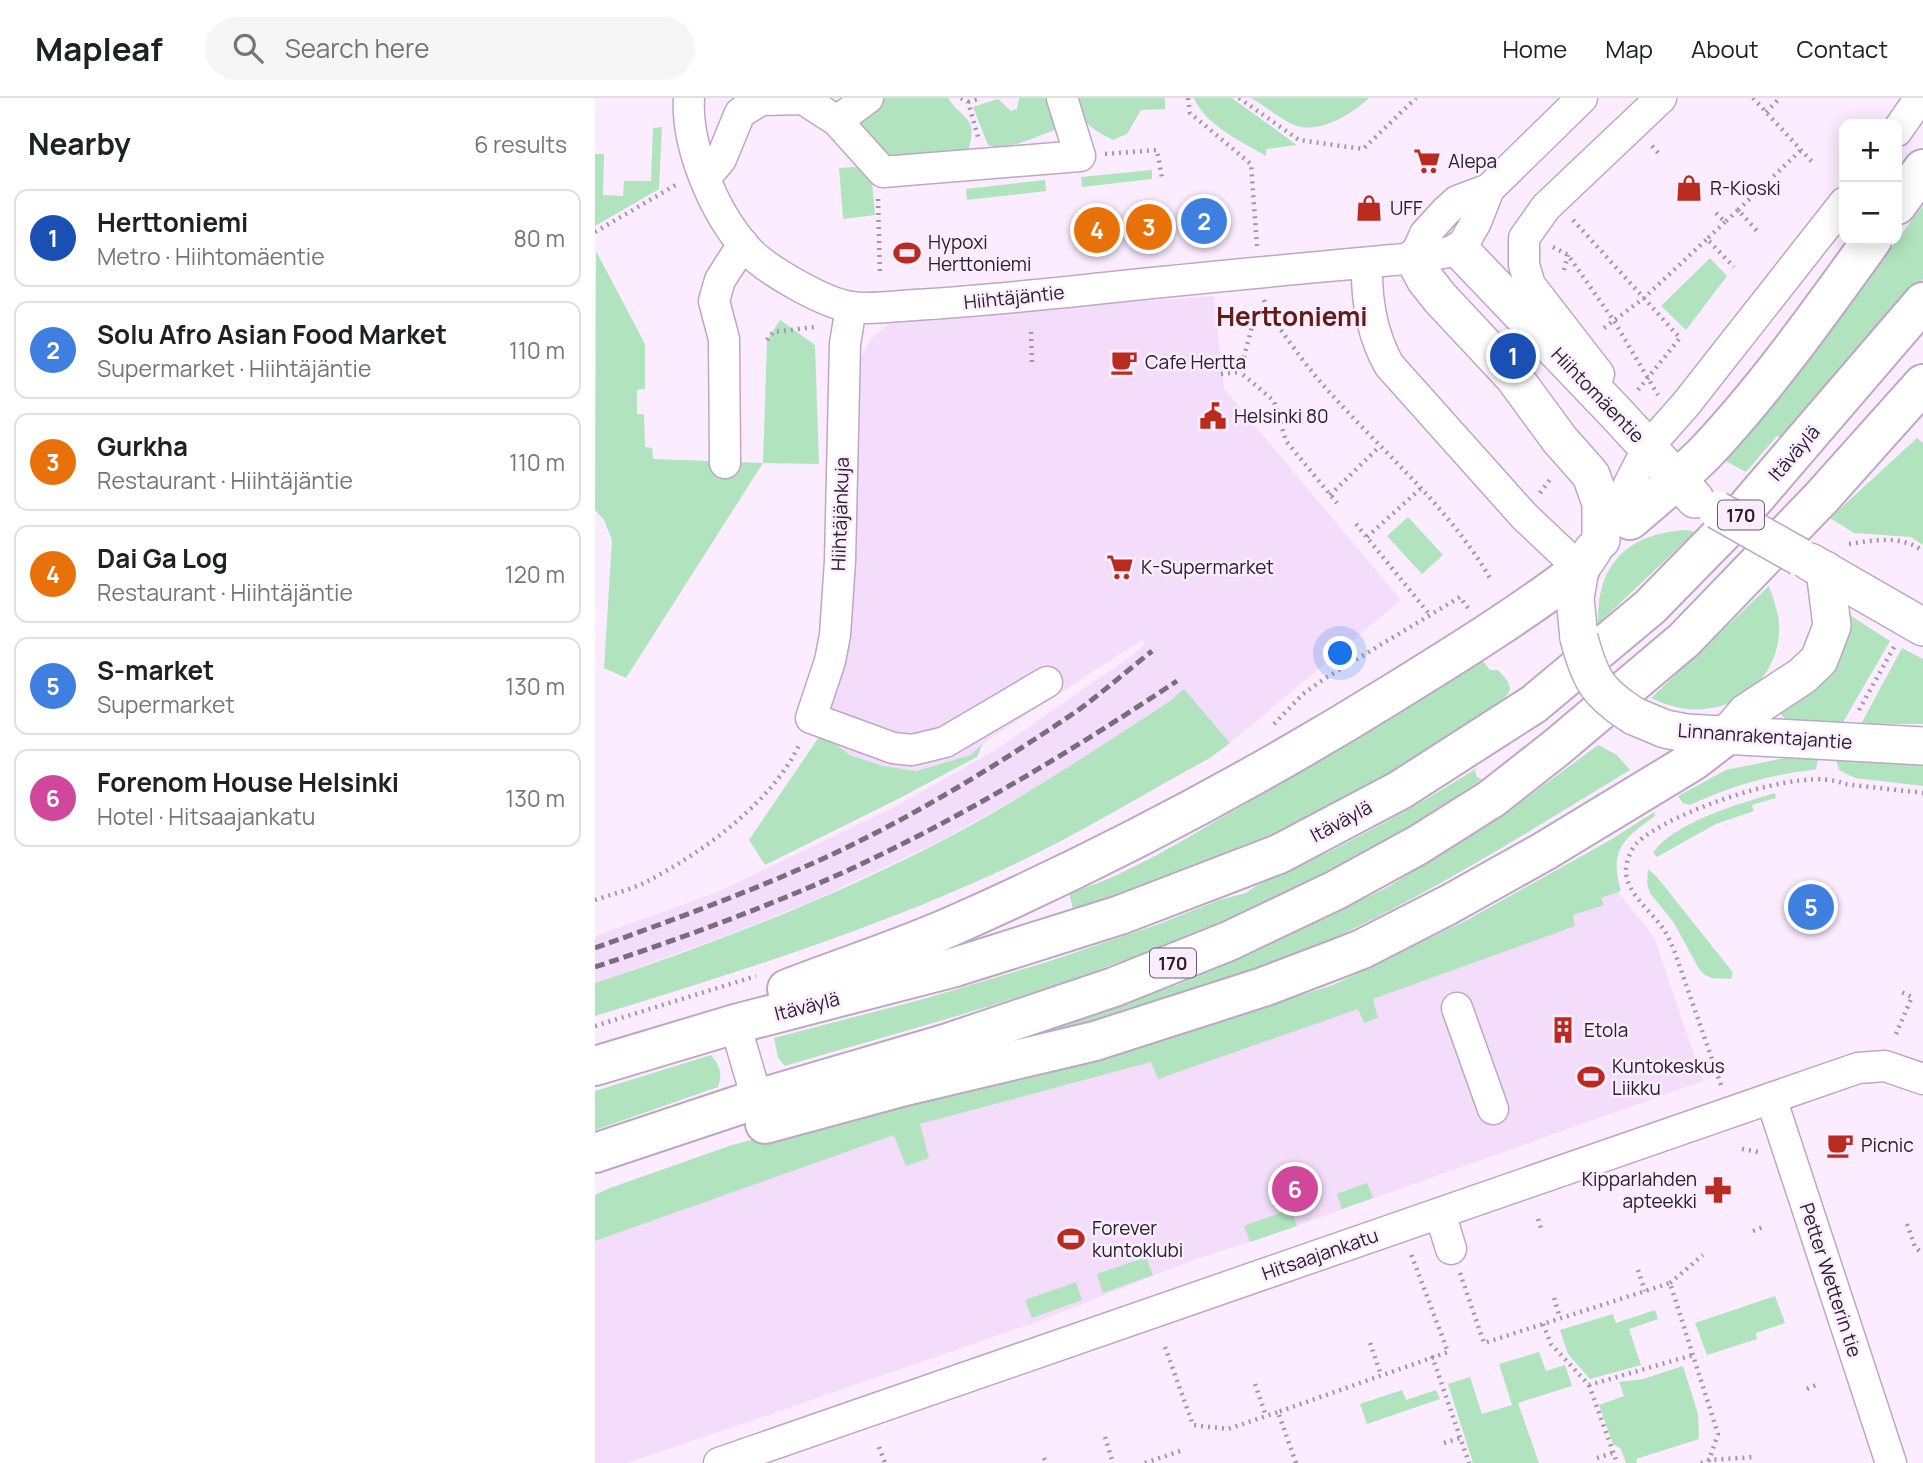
<!DOCTYPE html>
<meta charset="utf-8">
<style>
:root{--surface:#fff;--page:#f6f6f6;--text:#202124;--muted:#757577;--line:#e0e0e0;--accent:#b92b1e}
body{margin:0;font-family:Manrope,sans-serif;background:var(--page);color:var(--text)}
.controls{position:absolute;right:21px;top:21px;display:grid;overflow:hidden;border-radius:14px;box-shadow:0 4px 18px #0003}
.controls button{width:63px;height:63px;display:grid;place-items:center;padding:0;border:0;border-bottom:2px solid var(--line);background:var(--surface);color:var(--text);font:35px sans-serif}
.you{position:absolute;left:746px;top:556px;width:24px;height:24px;margin:-18px;border:5px solid #fff;border-radius:50%;background:#1a73e8;box-shadow:0 0 0 10px #1a73e833}
.badge{display:grid;place-items:center;width:46px;height:46px;border-radius:50%;background:var(--accent);color:#fff;font-size:23px;font-weight:700}
.pin{position:absolute;translate:-50% -50%;border:4px solid #fff;box-shadow:0 2px 7px #0006}
.list{margin:0;padding:0;list-style:none}
h2{display:flex;justify-content:space-between;align-items:center;height:91px;margin:0;padding:0 28px;font-size:30px}
h2 small{font-size:23px;font-weight:400;color:var(--muted)}
.list li{display:grid;grid-template-columns:46px 1fr auto;gap:21px;align-items:center;box-sizing:border-box;height:98px;margin:0 14px 14px;padding:0 14px;border:2px solid var(--line);border-radius:14px}
.list b{display:block;font-size:26px;white-space:nowrap}
.list p{margin:0;font-size:23px;white-space:nowrap;color:var(--muted)}
.list em{font-size:23px;font-style:normal;color:var(--muted)}
.icon{flex:none;width:38px;height:38px;fill:none;stroke:currentColor;stroke-width:2;stroke-linecap:round;stroke-linejoin:round}
.map{position:relative;flex:none;width:1328px;height:1365px;overflow:hidden}
header{display:flex;align-items:center;gap:42px;box-sizing:border-box;height:98px;padding:0 35px;background:var(--surface);border-bottom:2px solid var(--line)}
header strong{font-size:33px}
nav{display:flex;gap:38px;margin-inline-start:auto;font-size:24px}
.search{width:490px;height:63px;background:var(--page);display:flex;align-items:center;gap:18px;box-sizing:border-box;padding:0 24px;border-radius:38px;color:var(--muted);font-size:26px}
main{display:flex}
aside{flex:1;background:var(--surface)}
.map>svg:first-child{display:block}
.built{fill:#f3ddfa}
.green{fill:#b2e3bf}
.lines{fill:none;stroke-linecap:round;stroke-linejoin:round}
.minor-casing{stroke:#bda7c4;stroke-width:33}
.major-casing{stroke:#bda7c4;stroke-width:40}
.highway-casing{stroke:#bda7c4;stroke-width:42}
.path{stroke:#a397a6;stroke-width:4.5;stroke-dasharray:2 5;stroke-linecap:butt}
.minor{stroke:#fff;stroke-width:30}
.major{stroke:#fff;stroke-width:37}
.highway{stroke:#fff;stroke-width:38}
.rail{stroke:#786d7b;stroke-width:5;stroke-dasharray:10 5;stroke-linecap:butt}
.major-bridge-casing{stroke:#bda7c4;stroke-width:40;stroke-linecap:butt}
.major-bridge{stroke:#fff;stroke-width:37}
.labels{text-anchor:middle;dominant-baseline:central;stroke-width:5;stroke-linejoin:round;paint-order:stroke}
.shield{fill:#fbedff;stroke:#685e6b;stroke-width:2}
.shield-label{font-size:18px;font-weight:bold;fill:#29202b}
.poi-label{font-size:19px;fill:#29202b;stroke:#fbedff;text-anchor:start}
.street-label{font-size:19px;fill:#29202b;stroke:#fbedff}
.district-label{font-size:26px;font-weight:bold;fill:#611d15;stroke:#fbedff}
</style>
<header>
<strong>Mapleaf</strong>
<div class="search"><svg class="icon" aria-label="search" viewBox="0 0 24 24"><circle cx="10" cy="10" r="6"/><path d="M15 15l6 6"/></svg>Search here</div>
<nav><a>Home</a><a>Map</a><a>About</a><a>Contact</a></nav>
</header>
<main>
<aside>
<h2>Nearby<small>6 results</small></h2>
<ul class="list">
<li><span class="badge" style="background:#1a4fb4">1</span><div><b>Herttoniemi</b><p>Metro · Hiihtomäentie</p></div><em>80 m</em></li>
<li><span class="badge" style="background:#3f7fe0">2</span><div><b>Solu Afro Asian Food Market</b><p>Supermarket · Hiihtäjäntie</p></div><em>110 m</em></li>
<li><span class="badge" style="background:#e8710a">3</span><div><b>Gurkha</b><p>Restaurant · Hiihtäjäntie</p></div><em>110 m</em></li>
<li><span class="badge" style="background:#e8710a">4</span><div><b>Dai Ga Log</b><p>Restaurant · Hiihtäjäntie</p></div><em>120 m</em></li>
<li><span class="badge" style="background:#3f7fe0">5</span><div><b>S-market</b><p>Supermarket</p></div><em>130 m</em></li>
<li><span class="badge" style="background:#d1479c">6</span><div><b>Forenom House Helsinki</b><p>Hotel · Hitsaajankatu</p></div><em>130 m</em></li>
</ul>
</aside>
<div class="map">
<svg width="1328" height="1365" viewBox="0 0 1328 1365">
<rect width="100%" height="100%" fill="#fbedff"/>
<g class="built">
<path d="M619,198L629,291L806,502L635,645L589,592L575,603L440,690L339,746L215,804L130,838L0,885V838L123,794L301,708L399,653L539,556L550,546L547,542L388,645L377,657L321,673L288,668L255,657L226,636L246,571L265,261L277,240L295,225L323,219Z"/>
<path d="M1023,794L1059,839L1108,983L655,1144L603,1160L447,1222L179,1315L32,1365H0V1139L324,1027L767,885Z"/>
</g>
<g class="green">
<path d="M289,0H353C368,23 384,18 373,53L305,63L290,58L260,23Z"/>
<path d="M424,0H459L462,18L460,32C441,38 413,54 393,47L378,9L403,1L416,13L422,11Z"/>
<path d="M475,0H570V11L546,12L532,36L518,42C494,30 487,23 475,0Z"/>
<path d="M599,0H637L702,47L671,51V58C647,44 610,27 599,0Z"/>
<path d="M656,0H774C757,16 724,37 699,27C684,20 670,8 656,0Z"/>
<path d="M67,29L64,91L0,128V56H9L8,97L28,98L29,83H56L58,30Z"/>
<path d="M262,69L277,85L280,117L248,121L244,70Z"/>
<path d="M557,72V81L487,89L486,79Z"/>
<path d="M450,82L451,93L372,102L371,91Z"/>
<path d="M1328,108V181L1187,340L1182,338L1151,374L1127,361L1221,246Z"/>
<path d="M1,153L50,246V291L42,292V316H49L50,349L57,350L58,361L168,365L172,242L185,222L220,247L224,366L168,365L31,580L9,570L17,442L9,422L0,412Z"/>
<path d="M1115,160L1132,178L1091,232L1066,208Z"/>
<path d="M1322,340L1328,345V447L1316,439L1259,435L1235,420Z"/>
<path d="M813,419L848,457L827,476L792,438Z"/>
<path d="M1092,432L1100,434L1003,526C1001,465 1034,435 1092,432Z"/>
<path d="M1174,488C1178,500 1183,512 1184,525C1187,569 1154,608 1109,611C1090,613 1073,608 1056,600Z"/>
<path d="M1253,516L1295,543L1247,626L1191,621L1187,618L1185,613Z"/>
<path d="M1307,550L1328,561V626H1266Z"/>
<path d="M887,562L895,572H903C921,591 918,594 897,609L899,613C819,664 736,716 649,752C593,775 536,794 479,815L474,795C526,780 584,745 631,717C718,667 802,614 887,562Z"/>
<path d="M589,591L635,645L615,660C552,694 489,733 424,764C288,829 144,874 0,918V885C116,847 231,802 339,747C421,705 498,653 575,603Z"/>
<path d="M226,636L255,657L288,668L321,673L376,657L388,645L382,659L303,701L170,767L154,742Z"/>
<path d="M1003,647L1022,657L1035,672C943,728 851,786 754,833C662,878 563,907 465,937L462,929L582,887L662,853L791,790L903,721Z"/>
<path d="M1190,660L1223,661L1221,671L1216,672C1170,678 1137,688 1095,707L1088,705L1083,698L1131,672Z"/>
<path d="M1241,662L1328,665V688L1260,680L1244,672Z"/>
<path d="M882,670L880,673L882,679L887,681C751,775 596,842 439,894C357,921 273,943 190,968L183,960L179,940L332,900L452,864L564,826L624,802L651,795L661,788C738,754 811,715 882,670Z"/>
<path d="M1180,695L1181,700L1157,707L1159,713L1121,726L1062,759L1058,755C1077,725 1146,705 1180,695Z"/>
<path d="M1059,714L1060,718C1028,741 1014,752 1026,793L1006,800L1009,807L978,817L980,828L778,901L783,920L769,925L763,911L563,981L556,964L325,1026L334,1060L311,1068L299,1037L0,1143V1097L15,1090L137,1047L652,914L738,887L872,822L1017,741Z"/>
<path d="M1053,771L1062,779L1136,872L1138,875L1136,881L1117,880L1110,877L1104,871L1079,825L1055,795L1052,785Z"/>
<path d="M116,957C125,968 128,975 123,989L0,1032V993Z"/>
<path d="M772,1085L778,1100L747,1111L742,1096Z"/>
<path d="M696,1111L702,1128L655,1144L649,1128Z"/>
<path d="M551,1159L558,1177L508,1195L502,1176Z"/>
<path d="M481,1184L487,1202L437,1220L430,1202Z"/>
<path d="M1180,1198L1190,1225L1161,1235L1162,1241L1112,1257L1100,1225Z"/>
<path d="M1060,1212L1063,1221L1034,1231L1046,1267L995,1281L973,1256L965,1232L1018,1216L1021,1225Z"/>
<path d="M944,1254L951,1273L970,1267L977,1288L923,1305L944,1365H878L853,1286L875,1279L887,1316L917,1307L904,1266Z"/>
<path d="M1088,1268L1103,1316L1104,1341L1041,1361L1042,1365H1031L1026,1351L1018,1346L1004,1307L1029,1298L1024,1284L1048,1281Z"/>
<path d="M807,1292L811,1302L841,1292L845,1301L772,1326L765,1306Z"/>
</g>
<g class="lines">
<defs>
<g id="minor">
<path d="M94,0C91,48 119,114 151,150C169,171 229,205 256,209C276,212 299,208 320,207C371,204 421,199 472,194C588,181 704,171 819,160L865,152L881,124L894,91"/>
<path d="M242,23L288,74L485,58L467,0"/>
<path d="M1302,33L1325,0"/>
<path d="M110,80L126,61L145,15L166,2L208,1L242,23L273,0"/>
<path d="M819,160L830,136L851,113L862,103L894,91L987,0"/>
<path d="M772,165C771,201 776,235 794,267L929,418L985,471"/>
<path d="M256,209L250,246L245,463L240,537L235,563L216,620L298,650L317,652L350,644L452,584"/>
<path d="M1004,276L935,187L929,167V140L951,109L1066,0"/>
<path d="M130,365L129,241L119,203L125,182L148,146"/>
<path d="M1006,441L1053,349L1091,306L1249,105"/>
<path d="M862,910L898,1011"/>
<path d="M140,926L162,1001"/>
<path d="M1176,1000L1296,1365"/>
<path d="M845,1115L856,1151"/>
<path d="M124,1365L1263,970L1290,968L1328,981"/>
</g>
<g id="major">
<path d="M865,152L1021,315L1100,401"/>
<path d="M819,160L830,181L845,200L918,278L965,342L996,377L1006,405V442"/>
<path d="M1215,464L1328,529"/>
<path d="M984,540L980,500L985,471L998,452"/>
<path d="M1039,618L1070,631L1091,635L1328,648"/>
<path d="M1132,637L1151,615L1207,578L1224,562L1237,528L1230,472"/>
</g>
<g id="highway">
<path d="M1302,107L1328,71"/>
<path d="M1035,422C1061,400 1087,378 1111,354C1172,289 1225,214 1277,142"/>
<path d="M192,891C246,870 302,852 355,829C509,761 657,683 800,594C863,555 926,516 985,471"/>
<path d="M0,968L140,926L360,869L525,817L684,756L805,692L939,606L1055,509L1147,415L1328,204"/>
<path d="M170,1026L310,988L500,943L668,889L739,862L767,851L853,807L948,754L1098,663L1132,637"/>
<path d="M0,1055L162,1001L350,946L519,889L634,843L741,792L823,747L896,701L961,650L1089,542L1227,399L1328,286"/>
</g>
</defs>
<use href="#minor" class="minor-casing"/>
<use href="#major" class="major-casing"/>
<use href="#highway" class="highway-casing"/>
<g class="path">
<path d="M366,0L373,4L383,39"/>
<path d="M593,0L595,15L656,66L662,148"/>
<path d="M644,0L704,42L768,51L821,0"/>
<path d="M1158,0L1218,65"/>
<path d="M373,4L386,0"/>
<path d="M1171,14L1185,0"/>
<path d="M1057,48L1066,58"/>
<path d="M510,56L562,52L567,80"/>
<path d="M283,101L285,178"/>
<path d="M1143,112L1206,52"/>
<path d="M1121,115L1130,124L1143,112L1164,135"/>
<path d="M978,122L1085,240L1043,292"/>
<path d="M1130,124L1112,141L1139,169"/>
<path d="M0,134L84,85"/>
<path d="M958,149L973,157L1019,223L1063,297"/>
<path d="M969,172L973,157"/>
<path d="M669,202L672,212C692,241 713,271 737,297C791,357 854,410 895,480"/>
<path d="M660,217L645,274L679,303L691,343L742,405"/>
<path d="M1009,230L1049,200L1112,141"/>
<path d="M436,234L437,266"/>
<path d="M172,242L178,234L220,229"/>
<path d="M626,276L645,274"/>
<path d="M945,395L956,380"/>
<path d="M735,397L785,348"/>
<path d="M761,426L835,517"/>
<path d="M772,439L825,391"/>
<path d="M1254,446C1280,442 1306,437 1328,453"/>
<path d="M1264,612L1299,549"/>
<path d="M679,626L708,596L729,581L865,499L873,510"/>
<path d="M0,802C17,796 35,792 51,784C107,755 178,704 205,645"/>
<path d="M0,928L161,878"/>
<path d="M1301,936L1317,899L1306,894"/>
<path d="M1126,987L1079,852C1075,844 1072,835 1066,828C1054,811 1030,794 1031,771C1032,762 1035,753 1041,746C1070,715 1211,666 1249,686L1328,695"/>
<path d="M1147,1051L1163,1054"/>
<path d="M1072,1076L1075,1086"/>
<path d="M943,1121L946,1130"/>
<path d="M1312,1126L1320,1149L1328,1156"/>
<path d="M1158,1133L1171,1128"/>
<path d="M1043,1172L1050,1193"/>
<path d="M865,1175L889,1245L1075,1185L1123,1336L1113,1365"/>
<path d="M1075,1185L1108,1157"/>
<path d="M959,1200L965,1220"/>
<path d="M948,1226L956,1246L994,1287L1098,1257"/>
<path d="M775,1245L786,1277"/>
<path d="M570,1249L598,1327L633,1331L683,1314"/>
<path d="M837,1258L874,1365"/>
<path d="M660,1286L671,1318"/>
<path d="M994,1287L1022,1365"/>
<path d="M1212,1291L1223,1286"/>
<path d="M510,1339L518,1365"/>
<path d="M849,1345L865,1340"/>
<path d="M284,1349L290,1365"/>
<path d="M449,1360L451,1365"/>
<path d="M1002,1360L1017,1355"/>
<path d="M550,1365L585,1353"/>
<path d="M701,1365L683,1314L853,1254L816,1156"/>
<path d="M1106,1365L1114,1362L1160,1359"/>
</g>
<use href="#minor" class="minor"/>
<use href="#major" class="major"/>
<use href="#highway" class="highway"/>
<g class="rail">
<path d="M0,850C80,821 161,792 238,756C323,716 404,666 482,613C508,594 532,573 557,553"/>
<path d="M0,869C84,841 167,811 247,775C365,721 475,654 582,583"/>
</g>
<defs>
<g id="major-bridge">
<path d="M1122,412L1205,459"/>
<path d="M984,540C995,582 1003,595 1039,618"/>
</g>
</defs>
<use href="#major-bridge" class="major-bridge-casing"/>
<use href="#major-bridge" class="major-bridge"/>
</g>
<defs>
<symbol id="supermarket-bare" viewBox="-9 -9 18 18"><path d="M-6-5.5h2.5l.6 2H6L4.5 2H-2.5L-4.4-4H-6ZM-1.5 3.2a1.3 1.3 0 1 0 .1 0ZM3 3.2a1.3 1.3 0 1 0 .1 0Z" fill="#b92b1e" stroke="#fbedff" stroke-width="2.5" paint-order="stroke"/></symbol>
<symbol id="shop-bare" viewBox="-9 -9 18 18"><path d="M-5-2.5h2.3a2.7 3.5 0 0 1 5.4 0H5L5.5 6h-11ZM-1.5-2.5h3a1.5 2.3 0 0 0-3 0Z" fill="#b92b1e" stroke="#fbedff" stroke-width="2.5" paint-order="stroke"/></symbol>
<symbol id="stadium-bare" viewBox="-9 -9 18 18"><path d="M0-5a6.5 5 0 1 0 0 10a6.5 5 0 1 0 0-10ZM-3.5-1.8h7v3.6h-7Z" fill="#b92b1e" stroke="#fbedff" stroke-width="2.5" paint-order="stroke"/></symbol>
<symbol id="cafe-bare" viewBox="-9 -9 18 18"><path d="M-5.5-4.5H6V0H3Q3 3.5 0 3.5H-2.5Q-5.5 3.5-5.5 0ZM3-3.2v2h1.7v-2ZM-6 4.5H4V6H-6Z" fill="#b92b1e" stroke="#fbedff" stroke-width="2.5" paint-order="stroke"/></symbol>
<symbol id="civic-bare" viewBox="-9 -9 18 18"><path d="M-.6-6.5H3V-4.5H.6V-3L4-1V1h2V6H-6V1h2V-1L-.6-3ZM-1.2 2.5V6h2.4V2.5Z" fill="#b92b1e" stroke="#fbedff" stroke-width="2.5" paint-order="stroke"/></symbol>
<symbol id="building-bare" viewBox="-9 -9 18 18"><path d="M-4-6H4V6H1V3H-1V6H-4ZM-2.5-4.3h1.7v1.8h-1.7ZM.8-4.3h1.7v1.8H.8ZM-2.5-1h1.7V.8h-1.7ZM.8-1h1.7V.8H.8Z" fill="#b92b1e" stroke="#fbedff" stroke-width="2.5" paint-order="stroke"/></symbol>
<symbol id="pharmacy-bare" viewBox="-9 -9 18 18"><path d="M-2-6h4v4h4v4h-4v4h-4v-4h-4v-4h4Z" fill="#b92b1e" stroke="#fbedff" stroke-width="2.5" paint-order="stroke"/></symbol>
</defs>
<g fill-rule="evenodd">
<use href="#supermarket-bare" x="813" y="44" width="38" height="38"/>
<use href="#shop-bare" x="1075" y="71" width="38" height="38"/>
<use href="#shop-bare" x="755" y="91" width="38" height="38"/>
<use href="#stadium-bare" x="293" y="136" width="38" height="38"/>
<use href="#cafe-bare" x="510" y="245" width="38" height="38"/>
<use href="#civic-bare" x="599" y="299" width="38" height="38"/>
<use href="#supermarket-bare" x="506" y="450" width="38" height="38"/>
<use href="#building-bare" x="949" y="913" width="38" height="38"/>
<use href="#stadium-bare" x="977" y="960" width="38" height="38"/>
<use href="#cafe-bare" x="1226" y="1028" width="38" height="38"/>
<use href="#pharmacy-bare" x="1104" y="1073" width="38" height="38"/>
<use href="#stadium-bare" x="457" y="1122" width="38" height="38"/>
</g>
<g class="labels">
<g class="shield">
<rect x="1123" y="402.5" width="46" height="29" rx="5"/>
<rect x="555" y="850.5" width="46" height="29" rx="5"/>
</g>
<g class="shield-label">
<text x="1146" y="417">170</text>
<text x="578" y="865">170</text>
</g>
<g class="poi-label">
<text x="853" y="63">Alepa</text>
<text x="1115" y="90">R-Kioski</text>
<text x="795" y="110">UFF</text>
<text x="333" y="144">Hypoxi<tspan x="333" dy="22">Herttoniemi</tspan></text>
<text x="550" y="264">Cafe Hertta</text>
<text x="639" y="318">Helsinki 80</text>
<text x="546" y="469">K-Supermarket</text>
<text x="989" y="932">Etola</text>
<text x="1017" y="968">Kuntokeskus<tspan x="1017" dy="22">Liikku</tspan></text>
<text x="1266" y="1047">Picnic</text>
<text x="1102" y="1081" text-anchor="end">Kipparlahden<tspan x="1102" dy="22">apteekki</tspan></text>
<text x="497" y="1130">Forever<tspan x="497" dy="22">kuntoklubi</tspan></text>
</g>
<g class="street-label">
<text transform="translate(419 199) rotate(-6)">Hiihtäjäntie</text>
<text transform="translate(1003 297) rotate(46)">Hiihtomäentie</text>
<text transform="translate(1199 355) rotate(-49)">Itäväylä</text>
<text transform="translate(245 416) rotate(-88)">Hiihtäjänkuja</text>
<text transform="translate(1170 638) rotate(4)">Linnanrakentajantie</text>
<text transform="translate(746 723) rotate(-28)">Itäväylä</text>
<text transform="translate(212 908) rotate(-14)">Itäväylä</text>
<text transform="translate(725 1156) rotate(-19)">Hitsaajankatu</text>
<text transform="translate(1236 1182) rotate(72)">Petter Wetterin tie</text>
</g>
<g class="district-label">
<text x="697" y="218">Herttoniemi</text>
</g>
</g>
</svg>
<div class="controls">
<button>+</button>
<button>−</button>
</div>
<div class="you"></div>
<div class="pin badge" style="left:918px;top:258px;background:#1a4fb4">1</div>
<div class="pin badge" style="left:609px;top:123px;background:#3f7fe0">2</div>
<div class="pin badge" style="left:554px;top:129px;background:#e8710a">3</div>
<div class="pin badge" style="left:502px;top:132px;background:#e8710a">4</div>
<div class="pin badge" style="left:1216px;top:809px;background:#3f7fe0">5</div>
<div class="pin badge" style="left:700px;top:1091px;background:#d1479c">6</div>
</div>
</main>
